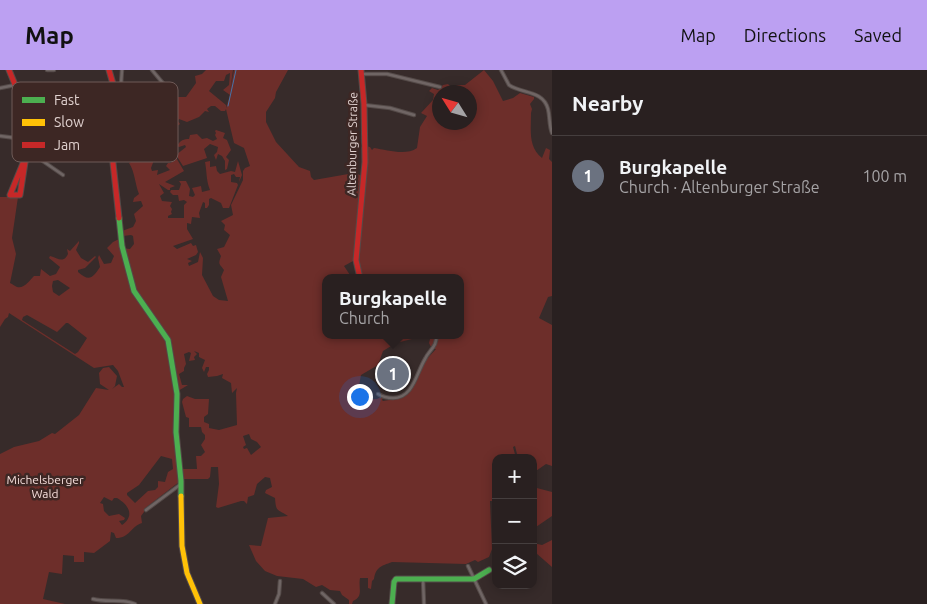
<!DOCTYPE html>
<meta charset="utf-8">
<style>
:root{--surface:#292020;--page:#312829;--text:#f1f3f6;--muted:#a5a3a5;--line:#453e3e;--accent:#bca0f2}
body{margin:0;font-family:Ubuntu,sans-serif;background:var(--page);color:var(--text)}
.controls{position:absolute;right:15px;bottom:15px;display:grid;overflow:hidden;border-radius:10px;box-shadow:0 2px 12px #0003}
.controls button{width:45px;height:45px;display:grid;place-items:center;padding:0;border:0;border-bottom:1px solid var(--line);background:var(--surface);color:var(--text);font:25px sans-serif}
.compass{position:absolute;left:432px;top:15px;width:45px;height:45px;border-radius:50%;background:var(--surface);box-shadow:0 2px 12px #0003;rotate:307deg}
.you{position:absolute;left:359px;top:326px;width:18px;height:18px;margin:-12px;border:4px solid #fff;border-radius:50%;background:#1a73e8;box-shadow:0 0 0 8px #1a73e833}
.badge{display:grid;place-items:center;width:32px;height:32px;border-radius:50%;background:var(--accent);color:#fff;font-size:16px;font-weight:700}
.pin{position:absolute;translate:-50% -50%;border:2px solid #fff;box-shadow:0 1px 5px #0006}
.popup{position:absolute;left:322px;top:204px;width:142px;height:65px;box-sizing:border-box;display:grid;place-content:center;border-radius:10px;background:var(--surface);filter:drop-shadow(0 1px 4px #0005);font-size:16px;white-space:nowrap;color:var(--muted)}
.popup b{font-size:19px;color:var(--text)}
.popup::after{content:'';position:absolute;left:50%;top:100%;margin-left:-10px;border:10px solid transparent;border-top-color:var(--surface)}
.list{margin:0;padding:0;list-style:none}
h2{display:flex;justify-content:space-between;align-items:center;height:65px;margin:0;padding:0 20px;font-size:21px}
h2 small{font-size:16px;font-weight:400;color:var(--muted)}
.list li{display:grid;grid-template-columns:32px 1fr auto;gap:15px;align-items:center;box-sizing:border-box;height:80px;padding:0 20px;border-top:1px solid var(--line)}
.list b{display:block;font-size:19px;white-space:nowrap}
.list p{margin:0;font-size:16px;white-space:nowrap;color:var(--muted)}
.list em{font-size:16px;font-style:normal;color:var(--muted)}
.icon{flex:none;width:28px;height:28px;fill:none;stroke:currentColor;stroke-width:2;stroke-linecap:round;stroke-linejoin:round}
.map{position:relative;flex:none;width:552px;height:534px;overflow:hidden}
header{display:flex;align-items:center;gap:30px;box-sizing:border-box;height:70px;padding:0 25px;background:var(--accent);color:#111}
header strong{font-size:24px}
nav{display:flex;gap:28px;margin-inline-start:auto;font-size:18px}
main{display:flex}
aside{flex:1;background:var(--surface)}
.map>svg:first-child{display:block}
.green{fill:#6d2e2a;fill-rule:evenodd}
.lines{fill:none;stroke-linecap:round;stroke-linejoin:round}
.stream{stroke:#4773a7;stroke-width:1}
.street-casing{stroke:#544a48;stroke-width:4.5}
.fast-casing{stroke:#544a48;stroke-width:7}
.slow-casing{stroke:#544a48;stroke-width:7}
.jam-casing{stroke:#544a48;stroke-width:7}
.street{stroke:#6f6564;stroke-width:2.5}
.fast{stroke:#4caf50;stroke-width:5}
.slow{stroke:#ffc107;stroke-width:5}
.jam{stroke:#c62828;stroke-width:5}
.labels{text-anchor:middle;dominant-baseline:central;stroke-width:5;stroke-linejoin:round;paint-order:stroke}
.street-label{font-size:12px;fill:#e0d1cf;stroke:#3d2724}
.park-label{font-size:12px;fill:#f4ddda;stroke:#3d2724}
.key{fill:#3d2724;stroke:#6e5a57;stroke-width:1}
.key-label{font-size:14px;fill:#e0d1cf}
</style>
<header>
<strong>Map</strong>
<nav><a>Map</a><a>Directions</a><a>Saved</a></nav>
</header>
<main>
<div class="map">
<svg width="552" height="534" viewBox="0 0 552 534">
<rect width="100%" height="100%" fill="#372b2a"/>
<g class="green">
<path d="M206,0H233L230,22L234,0H288L276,22L275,28L266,42V52L276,72L299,97L310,101L311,107L314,110L354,103L363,106L365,76L370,77L372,80L374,78C387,80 406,86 417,78L420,57L427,46L421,43L433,30L434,24L429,21L432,18L438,20L443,15L448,14L450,16L448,22H440V52H470V22H455L452,18L457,15H465L484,0L493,11L503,31L513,28L520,23L534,27V29L530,34L532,39L531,43C531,60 528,77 542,88L546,78L550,80L549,89L552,92V226L548,227L539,248L552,255V396L546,394L533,403V388H518L515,376L513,377L516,388H496V431H490L492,479L489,487L478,492L475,490L466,494L392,492C381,496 376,497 374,509L372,511L371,519L368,518V508H360C358,518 364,526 353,531L352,534H349V530L342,525L340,521L330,520L322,515L316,517L303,509L277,506L265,501L256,491L249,475L261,476L268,448L288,446C278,439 276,443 275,428L265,423L266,420L272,417L270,408L265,407L257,414L254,425L248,427L247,434L244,431H241L218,438L216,437L219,414L218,397H211L210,407L208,409H182L181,399H197L196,386H201L205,382L201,375L205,369V365L202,362L201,357H189V348L186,347L182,332L183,329L187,326L195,329H209L208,344L204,347V352L209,354V358L219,360L237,355L236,323L237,318L232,323L231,313L222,308L223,304L217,306L208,307L207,304L209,300V297H206L204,302L202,298L205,290L199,287V283L194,281L197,284L194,287L195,290L189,291L191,283L189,282L184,284L186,294L184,298V301L179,304L182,315H188L178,321L174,356L178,379L179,412L144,439V442L141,446L142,453C130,457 130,468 116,468L114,463L111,462L110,471L94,483L84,482V492H74V486L63,485L62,504L49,502L43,529L65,534H0V384L14,377L39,371L52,363L55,364L79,345L96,318L109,320L100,314L99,303L103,298L109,297L117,306L115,316L112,319L119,314L122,317H124L118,301L113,295L94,298L9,243L8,247L5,249L0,257V127H18L12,168L16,184L10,213C13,214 14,216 17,217C24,219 30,210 34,206H40L41,199L50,206L56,204L60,197L49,188L50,186C58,188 63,194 68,184L67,179L70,181L79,171V173L76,180L81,188L88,192L95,186L96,187L85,198L78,200V202C89,212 93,208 100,197L98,188L99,185L104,194L111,193L114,186L107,178L113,172L119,169L121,178L130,179L134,174L133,166L131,165L123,166L122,161L133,157L136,151L134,144L143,136L141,131L133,132L134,128L139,124C135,114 135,102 129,93L131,92H135L134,85L128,82L129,79L134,75L132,64L129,62L135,61L140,73L147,74L140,81L143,88L149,83L150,76L151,75L154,78L162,71L165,73L163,70L165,69L184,101L165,112L175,116L170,118V120H168L159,114L164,123L160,126L162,131L172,132L170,136L172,139L171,142L172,144L168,146V148H184V135L187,132L184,130L179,131L178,125H173L170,122L171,120H179L181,114L179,111H186L190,119L189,126L193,127L195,125L192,118L201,116L202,122L210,120C206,111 207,102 205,92L210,91V97L216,96L217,101L220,104L231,101L235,102L238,91L242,105L239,112L240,107H236L234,104L231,105V112L237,113L238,115L229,138H223L221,133L211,128L209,129V135L207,138H205V133L203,132L199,143L200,148L192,147L191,154L187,153V159L193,169L173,176L177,179L191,173L193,176L196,175L198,182L196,185L187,189L192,191L188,193L189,196L198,192L200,182L203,188L202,205L213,226L219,230L228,231L221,207L224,200C219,193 218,195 221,186L217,179L224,177L230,165L224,160L225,155L221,151L233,145L231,135L243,110V101L245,98L250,96L244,78L234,73L226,39L225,41H221L215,36H211L207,39L209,42L205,41L199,47L187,52L179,49L178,51L180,54L173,59L167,60L163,52L159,51L150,56L148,54L124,62L123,58C130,54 140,53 143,48L141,47L135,49L133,47C132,36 137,35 127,24L119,31L116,20L120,16L127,15L136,30L137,26L144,21L154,31L148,42L159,47L164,43L165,38L162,32L169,38L173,37L177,29L171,23L178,27H186L196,13L195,6L202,4ZM230,3L229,15L223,20L230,25L226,38V35L209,21L216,11H224L226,5ZM166,76L169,77V82L173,84L171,87L173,89L171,93H168L166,96L170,100L157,105L158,100L152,101L151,98L154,90L161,89L159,86L156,89L154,87L157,83L164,82ZM353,191L358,208H460V265H426L430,269L429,273L432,279H436L425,291L409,323L402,328L383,331L382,330L383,328L381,327L377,329L361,330L360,324L358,321L361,305L378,295L383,281L396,273L412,269L418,265H326V208H352L344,196ZM58,210L70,218L59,226L53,222L52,216L53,211ZM27,245L57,262L66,253H68L87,268L78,282L75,284L22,250L23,247ZM249,364L251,369L257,372L261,377L251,385L247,378L244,379L243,377L246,375L243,366ZM161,386L172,389L173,399L168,402L165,412L158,411V417L155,420L148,421L135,433L127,425V423L139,415ZM104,427L112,431L114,428H117C129,435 135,446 122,455L119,451L124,450L125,448L119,444L109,446L104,441L103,434L100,433Z"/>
<path d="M216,60L225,63L223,68L227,70L231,80L226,87L229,90L227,99L225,100V91L222,86L218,84L216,90L214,85L217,82L218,77L210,74L204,79L207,88L183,96L176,85L186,77L185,75L179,77L177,76C180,70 184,69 189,69L190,65L197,64L202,69L207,68L213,71L217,69L215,65L216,63L215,61Z"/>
<path d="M533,417L552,422V446L533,459Z"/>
<path d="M552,470V497L536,483L533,485V473L542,475Z"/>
</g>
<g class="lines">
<path class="stream" d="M228,36L236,0"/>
<defs>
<g id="street">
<path d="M47,0H54"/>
<path d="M152,0L167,18"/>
<path d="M501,0L509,15C522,24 543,20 548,39C550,47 549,55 552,63"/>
<path d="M362,4H387L440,17"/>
<path d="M117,17L121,14L122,0"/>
<path d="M0,18L15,15"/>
<path d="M364,35L390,38L414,45"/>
<path d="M0,66L24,69"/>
<path d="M34,85L63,105"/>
<path d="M26,86H32L78,56L114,15"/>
<path d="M378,324C383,327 387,328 393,328C413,328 416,304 425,289C429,280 438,276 436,265"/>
<path d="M146,440L181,414"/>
<path d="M468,496L486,534"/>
<path d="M423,509L424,534"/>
<path d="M322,523L334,534"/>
<path d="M93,529C107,533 122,528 135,534"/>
<path d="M275,534L279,524L280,511"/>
</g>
<g id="fast">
<path d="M119,148L122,176L134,221L168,270L177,324L176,362L181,411V426"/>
<path d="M392,534L394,512L396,509H474L489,500"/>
</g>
<path id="slow" d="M181,426L182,476L187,503L200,534"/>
<g id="jam">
<path d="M9,0L18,22L26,86L20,125H10L26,86"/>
<path d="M109,0L118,31L113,93L119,148"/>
<path d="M360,208L356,190L365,92L364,34L361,0"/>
</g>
</defs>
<use href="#street" class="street-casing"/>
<use href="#fast" class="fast-casing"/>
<use href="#slow" class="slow-casing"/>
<use href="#jam" class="jam-casing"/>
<use href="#street" class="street"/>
<use href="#fast" class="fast"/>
<use href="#slow" class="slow"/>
<use href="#jam" class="jam"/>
</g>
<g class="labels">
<g class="street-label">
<text transform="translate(352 74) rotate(-89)">Altenburger Straße</text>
</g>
<g class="park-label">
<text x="45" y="409">Michelsberger<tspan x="45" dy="14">Wald</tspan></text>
</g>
</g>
<rect x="12" y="12" width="166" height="80" rx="8" class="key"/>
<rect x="22" y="27" width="23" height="6" fill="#4caf50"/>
<rect x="22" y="49" width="23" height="7" fill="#ffc107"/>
<rect x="22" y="72" width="23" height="6" fill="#c62828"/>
<g class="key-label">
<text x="54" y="35">Fast</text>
<text x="54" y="57">Slow</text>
<text x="54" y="80">Jam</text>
</g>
</svg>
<div class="controls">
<button>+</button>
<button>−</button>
<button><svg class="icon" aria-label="layers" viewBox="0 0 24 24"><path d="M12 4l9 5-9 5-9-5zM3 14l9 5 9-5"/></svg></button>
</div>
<svg class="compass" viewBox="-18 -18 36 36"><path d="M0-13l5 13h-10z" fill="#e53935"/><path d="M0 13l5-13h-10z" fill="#a5a3a5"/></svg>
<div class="you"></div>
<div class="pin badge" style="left:393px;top:304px;background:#6b7280">1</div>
<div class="popup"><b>Burgkapelle</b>Church</div>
</div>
<aside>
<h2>Nearby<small></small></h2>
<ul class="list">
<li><span class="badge" style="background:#6b7280">1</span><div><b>Burgkapelle</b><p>Church · Altenburger Straße</p></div><em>100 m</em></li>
</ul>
</aside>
</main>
